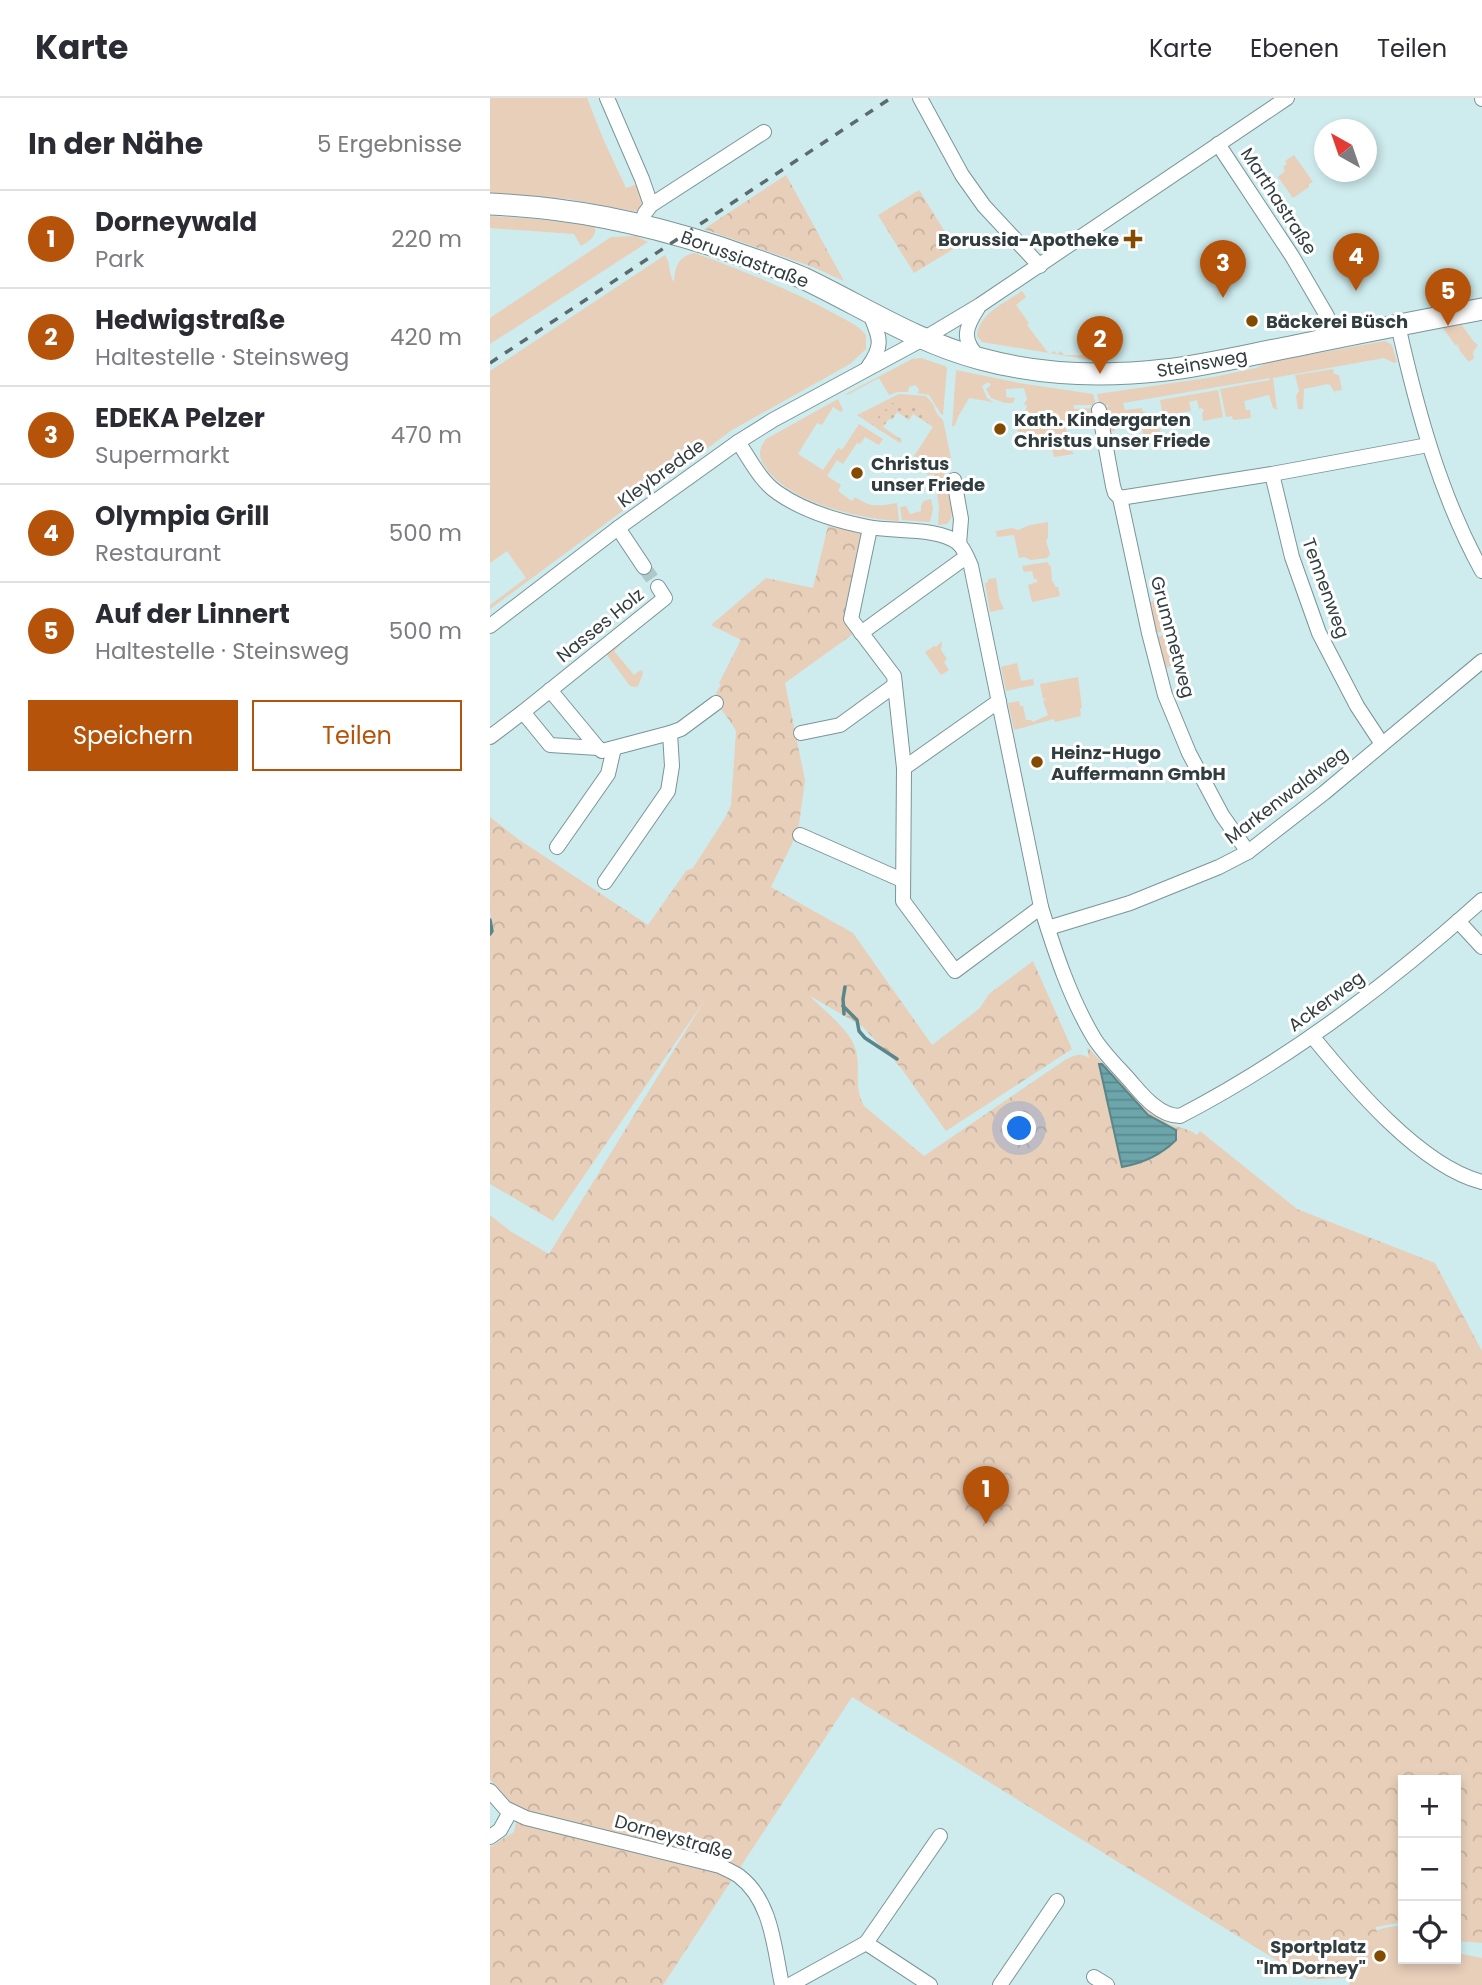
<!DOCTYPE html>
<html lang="de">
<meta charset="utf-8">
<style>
:root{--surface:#fff;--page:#f2f2f3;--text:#2b2b33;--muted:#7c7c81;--line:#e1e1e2;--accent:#b45309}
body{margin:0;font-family:Poppins,sans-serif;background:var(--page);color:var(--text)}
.controls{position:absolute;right:21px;bottom:21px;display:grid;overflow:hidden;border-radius:0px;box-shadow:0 4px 10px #0003}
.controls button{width:63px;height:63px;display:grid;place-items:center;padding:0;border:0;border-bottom:2px solid var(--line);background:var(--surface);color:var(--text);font:35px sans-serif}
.compass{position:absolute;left:824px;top:21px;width:63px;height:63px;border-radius:50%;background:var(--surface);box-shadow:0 4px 10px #0003;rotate:320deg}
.you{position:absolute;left:530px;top:1031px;width:24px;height:24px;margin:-18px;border:5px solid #fff;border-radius:50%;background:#1a73e8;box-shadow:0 0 0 10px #1a73e833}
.badge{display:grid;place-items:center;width:46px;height:46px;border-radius:50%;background:var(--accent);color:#fff;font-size:23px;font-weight:700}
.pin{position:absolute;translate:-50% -58px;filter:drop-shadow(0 2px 4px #0008)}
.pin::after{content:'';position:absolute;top:37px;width:24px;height:21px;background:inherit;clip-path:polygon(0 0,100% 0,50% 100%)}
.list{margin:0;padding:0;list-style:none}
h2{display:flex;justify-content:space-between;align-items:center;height:91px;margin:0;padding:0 28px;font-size:30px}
h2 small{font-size:23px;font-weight:400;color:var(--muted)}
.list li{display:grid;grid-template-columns:46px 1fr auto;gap:21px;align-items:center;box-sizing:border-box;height:98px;padding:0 28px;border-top:2px solid var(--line)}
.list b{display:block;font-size:26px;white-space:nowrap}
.list p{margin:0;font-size:23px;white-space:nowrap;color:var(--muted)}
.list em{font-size:23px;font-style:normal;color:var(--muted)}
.actions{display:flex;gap:14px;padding:21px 28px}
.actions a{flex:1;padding:16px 0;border:2px solid var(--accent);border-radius:0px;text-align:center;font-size:24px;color:var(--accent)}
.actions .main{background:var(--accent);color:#fff}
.icon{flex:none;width:38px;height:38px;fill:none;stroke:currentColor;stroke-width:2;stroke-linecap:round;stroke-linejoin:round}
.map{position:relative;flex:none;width:992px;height:1887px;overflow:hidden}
header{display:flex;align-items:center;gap:42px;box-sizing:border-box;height:98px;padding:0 35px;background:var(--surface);border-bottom:2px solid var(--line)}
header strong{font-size:33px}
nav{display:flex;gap:38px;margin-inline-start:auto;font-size:24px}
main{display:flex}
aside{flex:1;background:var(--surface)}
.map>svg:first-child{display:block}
.grass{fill:#e8cfba}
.park{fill:url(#park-crowns)}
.garden{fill:url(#garden-dots)}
.water{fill:url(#water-rules);stroke:#5a868a;stroke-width:2}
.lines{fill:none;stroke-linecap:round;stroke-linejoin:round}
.stream{stroke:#5a868a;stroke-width:3.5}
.minor-tunnel{stroke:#afc8ca;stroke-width:14;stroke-dasharray:14 7;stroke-linecap:butt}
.minor-casing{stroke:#7a9598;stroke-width:16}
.secondary-casing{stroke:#7a9598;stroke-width:23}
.minor{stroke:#fff;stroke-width:14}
.secondary{stroke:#fff;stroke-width:21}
.rail{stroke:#5b6b6d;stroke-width:3.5;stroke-dasharray:9 9;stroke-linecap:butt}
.poi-dot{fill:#844b00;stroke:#fff;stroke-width:2.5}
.labels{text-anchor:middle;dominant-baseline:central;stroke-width:6;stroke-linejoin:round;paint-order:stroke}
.street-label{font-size:18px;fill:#313d3e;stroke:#fff}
.poi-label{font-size:18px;font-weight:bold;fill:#313d3e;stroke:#fff;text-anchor:start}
</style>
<header>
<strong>Karte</strong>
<nav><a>Karte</a><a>Ebenen</a><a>Teilen</a></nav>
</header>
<main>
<aside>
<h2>In der Nähe<small>5 Ergebnisse</small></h2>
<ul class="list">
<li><span class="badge">1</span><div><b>Dorneywald</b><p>Park</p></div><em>220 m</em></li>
<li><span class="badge">2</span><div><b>Hedwigstraße</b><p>Haltestelle · Steinsweg</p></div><em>420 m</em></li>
<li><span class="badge">3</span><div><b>EDEKA Pelzer</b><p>Supermarkt</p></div><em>470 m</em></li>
<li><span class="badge">4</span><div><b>Olympia Grill</b><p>Restaurant</p></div><em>500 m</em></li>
<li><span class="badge">5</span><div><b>Auf der Linnert</b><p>Haltestelle · Steinsweg</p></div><em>500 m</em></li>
</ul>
<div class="actions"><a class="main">Speichern</a><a>Teilen</a></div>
</aside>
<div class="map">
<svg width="992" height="1887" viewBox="0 0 992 1887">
<defs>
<pattern id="park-crowns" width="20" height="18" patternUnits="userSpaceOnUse" patternTransform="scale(1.75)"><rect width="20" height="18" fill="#e8cfba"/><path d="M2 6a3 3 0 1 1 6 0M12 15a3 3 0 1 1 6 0" fill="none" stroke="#c7b3a1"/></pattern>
<pattern id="garden-dots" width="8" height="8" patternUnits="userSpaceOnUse" patternTransform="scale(1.75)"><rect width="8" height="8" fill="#e8cfba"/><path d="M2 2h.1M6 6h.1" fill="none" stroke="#c7b3a1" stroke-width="1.8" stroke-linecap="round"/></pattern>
<pattern id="water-rules" width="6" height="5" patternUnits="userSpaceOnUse" patternTransform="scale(1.75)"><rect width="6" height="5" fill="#6ca6ab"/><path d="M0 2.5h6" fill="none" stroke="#59888d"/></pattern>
</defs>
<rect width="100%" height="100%" fill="#ceebed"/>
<g class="grass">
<path d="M0,0H97L114,43L136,90L148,86C155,96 155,105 148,114L78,101L0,96Z"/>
<path d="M804,57L823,84L819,86V89L803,100L788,79L795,73L793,69L797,66L795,63Z"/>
<path d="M0,118L46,121L105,128C107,139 99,143 91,148L84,136L0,130Z"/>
<path d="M146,138L158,144L0,246V220L121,139Z"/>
<path d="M205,155C253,173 300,191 345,216C356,222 368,227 376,237V251L360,266L242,332L0,511V507L36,480L17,453L0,465V273L175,157C181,165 178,176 184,184C185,169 188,158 205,155Z"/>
<path d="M532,193L536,199L526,207L539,225L537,227L559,256L564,253L567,256L571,253L574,257H598L601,262L492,244L487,238C489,215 515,205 532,193Z"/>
<path d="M971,226L984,244L988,247L983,254L984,260L979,264L970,253L968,248H966L970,246L965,247L953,230Z"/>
<path d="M895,243L902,247L907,264L904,265L894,260L783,280L787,312L783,310L779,297L754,303L756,312H760L761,320L743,322L742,318L736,319L730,291L780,282V280L633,305L635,312L652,310V313L655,314L657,318L663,317L664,320L670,318L668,322L670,334H673V337L654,341L650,318L631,323V326L624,328L625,333L617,334L615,313L619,307L610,308L607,296L724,279L766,270L779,264Z"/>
<path d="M431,260L455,268L457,270L453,317L451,316L439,297L428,295L429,291L425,287L419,289L418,294H407L399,297L389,280L357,297L356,296L422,261Z"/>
<path d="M843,271L844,276L849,277L852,292L845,293L846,296L840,287L838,286L814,291L813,311H808L806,298L809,293L805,277Z"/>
<path d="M466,272L529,285L603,296L606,307H584V311L605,310L606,316L586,319L587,322L575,326L578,342L575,343L578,353H582L584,356L564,359L561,346L551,348L550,345L533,349L531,346L525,321C531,320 536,314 537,308L534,306L537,301L534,290L516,291V299L525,300L523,305H515L501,300L496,291L501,287L498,284L492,288L497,300L503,304L479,300L469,317L465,327L462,329Z"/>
<path d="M728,292L733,319L713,323L712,316L714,312L711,310L709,311L707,302L699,304L701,313L682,316L677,322H674L670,302Z"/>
<path d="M409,296L436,298L443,306L447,316L453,322L461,360L433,366L424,358L443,329L437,325L441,322L428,309C409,311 393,309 382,327L367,317Z"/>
<path d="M348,301L353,312L351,314L343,309L332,327L327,325L308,356L333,372L348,350L352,352L369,326L393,341L389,347L375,339L370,346L367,345L353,366L347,362L337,378L351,387L348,393L362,403L365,399C381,410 388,408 407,405L409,423C370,421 300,405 276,370C268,360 268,351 276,341Z"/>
<path d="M452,367L462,413L461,421L457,426L448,427L449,409L444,376L437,377L436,371Z"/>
<path d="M441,401L443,411L440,424L412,422L410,409L416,408L420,416L431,413V407L434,403Z"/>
<path d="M558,424V440L556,443L560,456L557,460L541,462L534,459L529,460L524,437L507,439L506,433L522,430L528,432L540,427Z"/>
<path d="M557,464L561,469L562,483L566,489H568L570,498L542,504L538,487L547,484V481H544L542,473L534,474L532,468Z"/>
<path d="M506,480L509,500L514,511L500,514L495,485L498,484V481Z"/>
<path d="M669,501L679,531L666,535L658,505Z"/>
<path d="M677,536L683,551L681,552L684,555L688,564L676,570L666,539Z"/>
<path d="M129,543L131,546L124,553L144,577L151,572L153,575L148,588L145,589L140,588L115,554Z"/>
<path d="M452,543L451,552L457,561L454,564L459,572L451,577L435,554L444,548L446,549Z"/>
<path d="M527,565L531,583L543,581L544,587L516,593L511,569Z"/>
<path d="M588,579L592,610L590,611L591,618L565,624L564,621L524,632L518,605L529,603L530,608H533L536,622H541L543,624L558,617L553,603L557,600L553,601L550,586Z"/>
<path d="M913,1827V1861H966V1853L967,1855L992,1860V1887H859L866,1861L885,1833L894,1830Z"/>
</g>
<g class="park">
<path d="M296,77L354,183L323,169L214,131Z"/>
<path d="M429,92L465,150L424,175L388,117Z"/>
<path d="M338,428L373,436L355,523L363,536L295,585L315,682L308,733L281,789L363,835L442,947L489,911L499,896L543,863L582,951L456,1033L411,970L372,928L320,898C333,912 362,933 366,953C371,973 363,987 374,1008L434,1058L575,962C585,957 589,954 599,960L597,949L661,1015L679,1026L701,1033L707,1037L710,1033L807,1111L945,1165L992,1253V1845L966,1843V1682H913V1824L886,1829L889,1849C869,1856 866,1860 859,1880L817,1881L362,1599L173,1887H0V1749L24,1734L28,1713L11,1697L0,1681V1117L20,1133L59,1156L214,903L63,1123L0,1086V834L2,831L0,813V719L28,741L158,827L196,773L203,770L235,720L241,707L246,633L240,623L223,601L231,586L229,585L251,542L221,527L276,480L323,490Z"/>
</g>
<path class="garden" d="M402,305L428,309L441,322L437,325L423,316L419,322L407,314L402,322L399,321L393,329L412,342L410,345L382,327C388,317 396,313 402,305Z"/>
<path class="water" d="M609,966H612L658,1017L686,1032V1042C671,1057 654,1065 632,1069Z"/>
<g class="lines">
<g class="stream">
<path d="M0,822L2,833L0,836"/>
<path d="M353,908L367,922L369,933L375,940L407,961"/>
<path d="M354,916L353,901L355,889"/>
</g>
<path class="minor-tunnel" d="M154,469L168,489"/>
<defs>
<g id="minor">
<path d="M117,0L152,81L161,107"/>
<path d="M430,0L472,77L494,108L550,168"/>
<path d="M992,0V1"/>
<path d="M728,46L802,158L837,218"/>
<path d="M151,126L155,115L161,107L274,34"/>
<path d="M488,210C475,230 471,241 489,260"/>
<path d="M908,227C927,312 950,397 992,473"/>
<path d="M378,269C394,247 390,240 380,216"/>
<path d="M609,312L623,388L625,395L630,400L659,535L675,597L699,655L732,717L758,754"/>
<path d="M248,344C260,361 270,383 288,395C314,413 347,423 378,429C403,434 448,429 468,445C474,450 478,461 481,468L551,809C565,854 580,900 604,940C614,956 630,971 642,985C654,999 670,1018 690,1018C800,961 900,885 992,802"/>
<path d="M782,376L802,459L829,535L867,608L892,646"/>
<path d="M464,382L471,421L469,446"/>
<path d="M630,400L782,376L938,347"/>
<path d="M128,430L154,469"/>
<path d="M380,430L361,521L404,578L414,670L413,803L465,873L551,809"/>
<path d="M168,489L175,500L33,614L60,647L108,650L112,653L180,635L191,631L226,605"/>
<path d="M0,528L128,430L248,344L283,322L433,241L490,207L797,0"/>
<path d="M371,535L476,459"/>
<path d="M60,592L108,650"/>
<path d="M311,635L350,627L405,587"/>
<path d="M0,639L33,614"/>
<path d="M414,670L509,603"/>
<path d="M310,737L412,782"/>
<path d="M67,749L118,676L124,650"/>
<path d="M115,784L178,693L182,668L180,635"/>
<path d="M968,823L992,849"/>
<path d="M558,830L640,805L729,769L758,754L834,695L992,563"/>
<path d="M822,938C862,987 930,1068 992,1084"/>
<path d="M0,1693L15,1710L36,1720L230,1768C236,1771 243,1774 249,1778C282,1803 284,1850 292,1887"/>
<path d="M0,1739L10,1732L20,1714"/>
<path d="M376,1845L450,1738"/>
<path d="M604,1879L617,1887"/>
<path d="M300,1887L376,1845L440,1887"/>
<path d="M510,1887L567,1803"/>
</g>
<path id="secondary" d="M0,106C83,110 150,124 228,149C257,159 285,168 313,180C372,208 426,244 491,261C550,277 614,279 675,272C718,267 762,256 805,248C867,235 930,223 992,211"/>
</defs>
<use href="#minor" class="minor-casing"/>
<use href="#secondary" class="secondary-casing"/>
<use href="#minor" class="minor"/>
<use href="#secondary" class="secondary"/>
<path class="rail" d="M0,265L401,0"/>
</g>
<g class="poi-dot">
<path d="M639.5 130.5h7v7h7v7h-7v7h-7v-7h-7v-7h7z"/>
<circle cx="762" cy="223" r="7"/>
<circle cx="510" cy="331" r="7"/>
<circle cx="367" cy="375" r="7"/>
<circle cx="547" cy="664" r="7"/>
<circle cx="890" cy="1858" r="7"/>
</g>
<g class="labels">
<g class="street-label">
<text transform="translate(789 103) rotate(57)">Marthastraße</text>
<text transform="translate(255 161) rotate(20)">Borussiastraße</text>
<text transform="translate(712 265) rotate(-10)">Steinsweg</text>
<text transform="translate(171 375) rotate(-36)">Kleybredde</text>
<text transform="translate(836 490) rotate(70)">Tennenweg</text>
<text transform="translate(110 527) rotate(-39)">Nasses Holz</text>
<text transform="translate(683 539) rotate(75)">Grummetweg</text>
<text transform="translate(796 697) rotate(-37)">Markenwaldweg</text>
<text transform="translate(836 903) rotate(-36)">Ackerweg</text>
<text transform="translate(184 1739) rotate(16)">Dorneystraße</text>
</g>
<g class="poi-label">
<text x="629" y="141" text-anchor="end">Borussia-Apotheke</text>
<text x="776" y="223">Bäckerei Büsch</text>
<text x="524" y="321">Kath. Kindergarten<tspan x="524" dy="21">Christus unser Friede</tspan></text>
<text x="381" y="365">Christus<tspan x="381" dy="21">unser Friede</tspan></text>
<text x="561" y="654">Heinz-Hugo<tspan x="561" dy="21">Auffermann GmbH</tspan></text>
<text x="876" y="1848" text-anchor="end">Sportplatz<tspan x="876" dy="21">"Im Dorney"</tspan></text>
</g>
</g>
</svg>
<div class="controls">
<button>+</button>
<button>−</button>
<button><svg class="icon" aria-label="locate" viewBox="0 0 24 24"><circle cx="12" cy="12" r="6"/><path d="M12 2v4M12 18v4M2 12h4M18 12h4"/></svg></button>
</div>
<svg class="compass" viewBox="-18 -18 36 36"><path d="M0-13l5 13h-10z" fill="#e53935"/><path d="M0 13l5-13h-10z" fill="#7c7c81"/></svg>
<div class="you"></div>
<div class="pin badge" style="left:496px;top:1426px">1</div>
<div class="pin badge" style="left:610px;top:276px">2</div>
<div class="pin badge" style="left:733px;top:200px">3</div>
<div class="pin badge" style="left:866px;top:193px">4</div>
<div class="pin badge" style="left:958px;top:228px">5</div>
</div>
</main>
